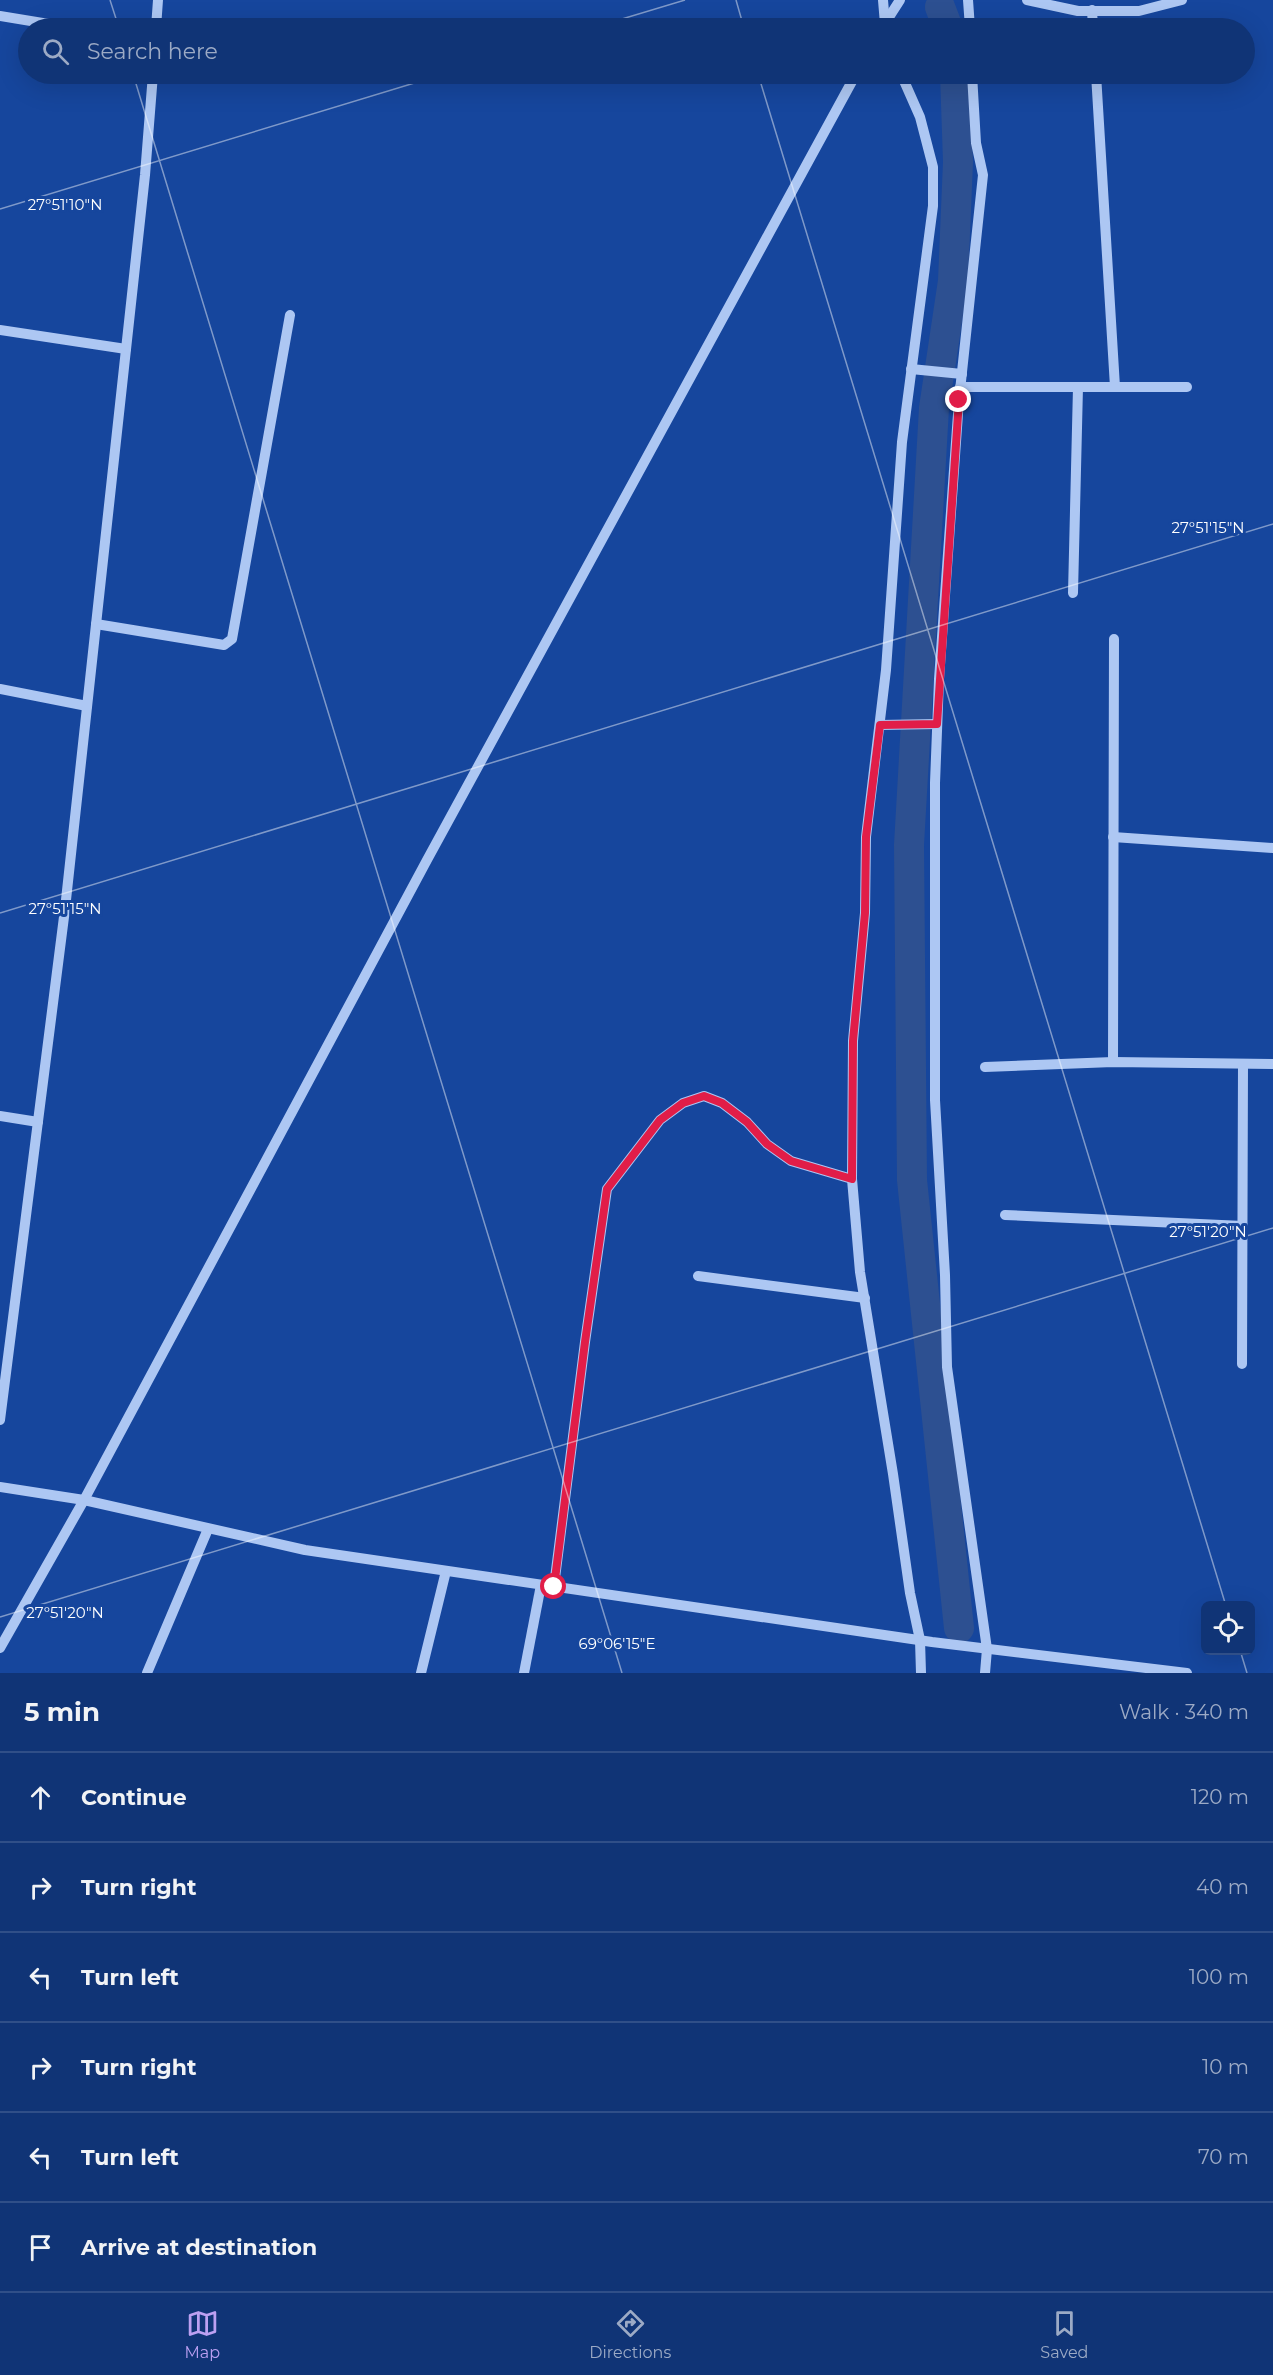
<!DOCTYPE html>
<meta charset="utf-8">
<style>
:root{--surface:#103476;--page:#1e3f7e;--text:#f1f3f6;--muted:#9caac5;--line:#304f88;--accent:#bca0f2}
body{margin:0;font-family:Montserrat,sans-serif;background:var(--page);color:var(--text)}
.controls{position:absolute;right:18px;bottom:18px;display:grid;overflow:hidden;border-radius:9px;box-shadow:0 6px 24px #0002}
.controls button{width:54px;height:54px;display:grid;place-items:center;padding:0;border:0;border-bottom:2px solid var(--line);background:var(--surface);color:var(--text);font:30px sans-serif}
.stop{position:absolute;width:18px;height:18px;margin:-14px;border:4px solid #e11d48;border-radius:50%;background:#fff}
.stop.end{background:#e11d48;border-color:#fff;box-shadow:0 2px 6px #0008}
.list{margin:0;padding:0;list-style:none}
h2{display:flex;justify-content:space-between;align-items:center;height:78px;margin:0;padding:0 24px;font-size:26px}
h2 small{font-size:20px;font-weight:400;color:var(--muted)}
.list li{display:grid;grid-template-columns:39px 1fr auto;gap:18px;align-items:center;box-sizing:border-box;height:90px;padding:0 24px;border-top:2px solid var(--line)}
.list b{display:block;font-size:22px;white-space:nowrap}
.list em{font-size:20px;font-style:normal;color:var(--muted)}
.icon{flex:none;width:33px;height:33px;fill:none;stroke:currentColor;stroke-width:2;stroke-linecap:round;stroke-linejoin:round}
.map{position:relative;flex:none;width:1273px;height:1673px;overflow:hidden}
.search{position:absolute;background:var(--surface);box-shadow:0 6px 24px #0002;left:18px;right:18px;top:18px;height:66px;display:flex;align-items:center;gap:15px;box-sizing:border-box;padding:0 21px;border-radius:33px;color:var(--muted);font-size:22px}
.sheet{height:618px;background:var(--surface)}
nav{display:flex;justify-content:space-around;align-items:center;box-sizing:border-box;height:84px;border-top:2px solid var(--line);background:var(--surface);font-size:16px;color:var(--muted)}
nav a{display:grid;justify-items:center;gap:3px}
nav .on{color:var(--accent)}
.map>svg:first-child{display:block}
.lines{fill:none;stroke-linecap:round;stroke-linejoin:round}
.canal{stroke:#2d5091;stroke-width:30}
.minor{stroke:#adc7f3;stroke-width:10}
.route{stroke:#e11d48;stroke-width:8}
.ticks{fill:none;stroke:#fff;stroke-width:1.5;stroke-opacity:0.45}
.ticks-label{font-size:15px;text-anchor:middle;fill:#fff;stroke:#16469d;stroke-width:6;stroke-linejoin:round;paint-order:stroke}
</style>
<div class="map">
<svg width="1273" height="1673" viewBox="0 0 1273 1673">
<rect width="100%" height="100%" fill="#16469d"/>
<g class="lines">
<g class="canal">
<path d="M940,7L948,28"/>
<path d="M955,74L958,162L953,281L934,408L909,845L912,1180L959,1628"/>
</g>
<g class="minor">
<path d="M883,0L885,24"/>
<path d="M968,0L970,28"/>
<path d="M1027,0L1078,11H1139L1182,0"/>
<path d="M1092,10L1093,28"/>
<path d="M0,16L73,28"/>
<path d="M156,28L158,0"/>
<path d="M882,28L900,0"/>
<path d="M901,74L920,117L933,167V206L902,442L886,670L866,837L865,913L853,1041L852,1179L860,1272L893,1474L910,1593L920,1640L921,1673"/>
<path d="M972,74L976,143L983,175L959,400L939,679L935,783V1100L945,1275L947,1367L987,1649L985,1673"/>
<path d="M1096,74L1115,387"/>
<path d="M0,330L126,349"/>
<path d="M911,369L962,374"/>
<path d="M960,387H1187"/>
<path d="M1073,593L1078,387"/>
<path d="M96,624L224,645L232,639L290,315"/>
<path d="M0,689L87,706"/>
<path d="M880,725L937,724"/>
<path d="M1113,837L1273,848"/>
<path d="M1113,1062L1114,639"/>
<path d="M985,1067L1113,1062L1273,1064"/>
<path d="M0,1116L38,1122"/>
<path d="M1005,1215L1243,1226"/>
<path d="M698,1276L865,1298"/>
<path d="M1242,1364L1243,1064"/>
<path d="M0,1420L65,909L145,175L153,74"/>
<path d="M0,1487L84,1500L305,1550L932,1642L1187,1673"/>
<path d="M554,1586L585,1342L607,1189L660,1120L683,1103L704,1096L722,1103L747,1122L767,1144L791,1161L852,1179"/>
<path d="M0,1648L84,1500L427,860L856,74"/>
<path d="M147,1673L208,1529"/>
<path d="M421,1673L446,1571"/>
<path d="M524,1673L541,1585"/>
</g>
</g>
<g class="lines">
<path class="route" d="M554,1587L585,1342L607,1189L660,1120L683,1103L704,1096L722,1103L747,1122L767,1144L791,1161L852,1179L853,1041L865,913L866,837L880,725L937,724L959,400"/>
</g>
<path class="ticks" d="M110,0L119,28M736,0L744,28M592,28L685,0M133,74L622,1673M758,74L1226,1606M0,209L444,74M0,913L1273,524M0,1617L1273,1228M1240,1650L1247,1673"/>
<g class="ticks-label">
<text x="65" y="210">27°51'10"N</text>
<text x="1208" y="533">27°51'15"N</text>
<text x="65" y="914">27°51'15"N</text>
<text x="1208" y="1237">27°51'20"N</text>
<text x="65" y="1618">27°51'20"N</text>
<text x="617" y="1649">69°06'15"E</text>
</g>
</svg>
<div class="controls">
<button><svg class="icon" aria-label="locate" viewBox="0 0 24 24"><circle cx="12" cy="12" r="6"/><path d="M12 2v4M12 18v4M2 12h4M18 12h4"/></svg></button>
</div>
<div class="stop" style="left:554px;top:1587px"></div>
<div class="stop end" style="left:959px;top:400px"></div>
<div class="search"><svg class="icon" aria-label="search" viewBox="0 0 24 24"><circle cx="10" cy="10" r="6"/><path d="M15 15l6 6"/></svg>Search here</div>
</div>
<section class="sheet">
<h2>5 min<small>Walk · 340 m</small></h2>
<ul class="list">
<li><svg class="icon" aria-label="ahead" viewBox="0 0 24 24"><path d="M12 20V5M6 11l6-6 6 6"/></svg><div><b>Continue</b></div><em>120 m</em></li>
<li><svg class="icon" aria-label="right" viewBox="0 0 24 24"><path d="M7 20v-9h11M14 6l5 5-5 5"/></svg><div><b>Turn right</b></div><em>40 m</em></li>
<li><svg class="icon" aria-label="left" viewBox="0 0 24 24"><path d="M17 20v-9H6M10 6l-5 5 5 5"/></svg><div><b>Turn left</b></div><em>100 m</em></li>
<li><svg class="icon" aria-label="right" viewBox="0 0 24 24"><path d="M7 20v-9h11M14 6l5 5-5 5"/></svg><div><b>Turn right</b></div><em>10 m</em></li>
<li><svg class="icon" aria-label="left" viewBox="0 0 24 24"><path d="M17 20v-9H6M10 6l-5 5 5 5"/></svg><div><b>Turn left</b></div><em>70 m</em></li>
<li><svg class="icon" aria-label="arrive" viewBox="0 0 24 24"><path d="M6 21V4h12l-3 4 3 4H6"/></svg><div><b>Arrive at destination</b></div></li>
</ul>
</section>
<nav>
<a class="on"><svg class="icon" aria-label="map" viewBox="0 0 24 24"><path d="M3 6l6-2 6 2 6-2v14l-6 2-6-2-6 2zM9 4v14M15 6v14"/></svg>Map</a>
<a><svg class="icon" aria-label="directions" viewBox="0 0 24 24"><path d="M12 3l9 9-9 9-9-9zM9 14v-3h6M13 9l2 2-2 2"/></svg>Directions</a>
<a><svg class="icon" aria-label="saved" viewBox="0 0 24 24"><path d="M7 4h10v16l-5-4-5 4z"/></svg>Saved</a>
</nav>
